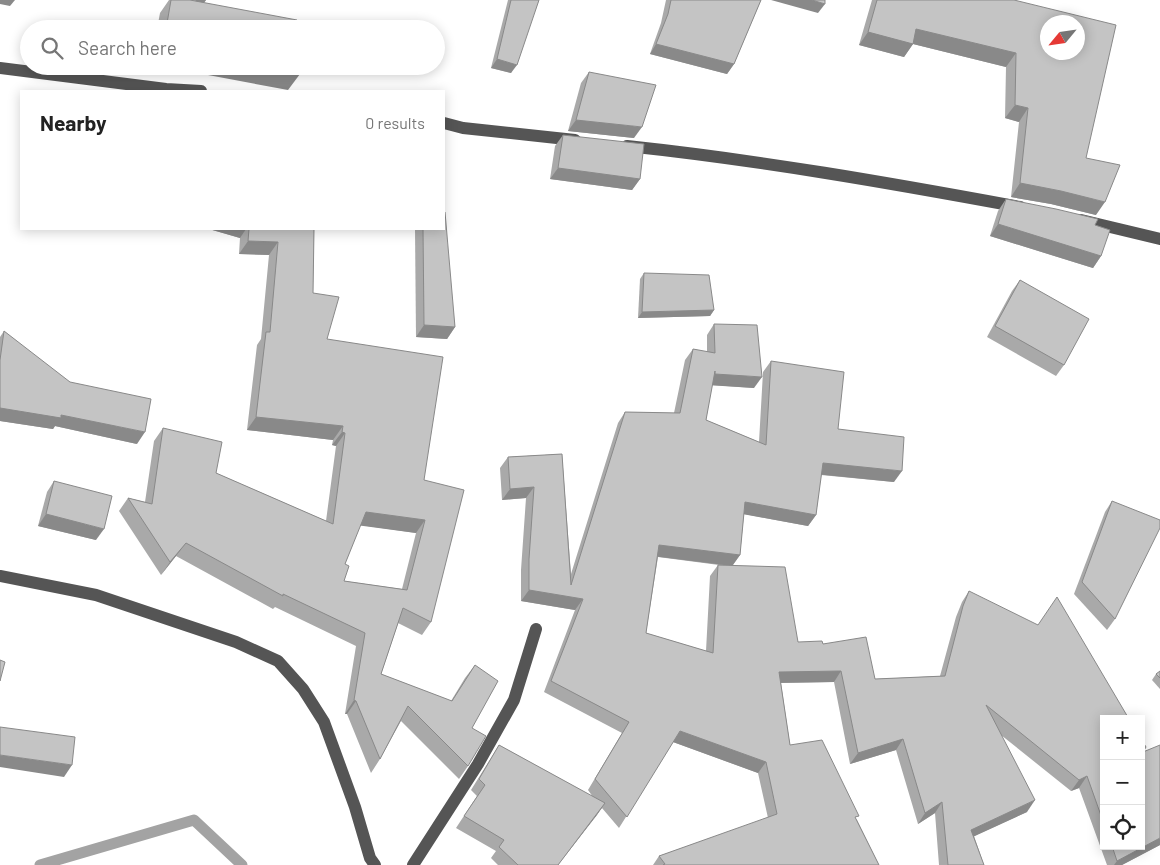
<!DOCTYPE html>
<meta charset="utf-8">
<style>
:root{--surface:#fff;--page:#f2f2f2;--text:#222;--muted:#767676;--line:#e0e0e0}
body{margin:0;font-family:Barlow,sans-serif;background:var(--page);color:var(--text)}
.controls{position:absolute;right:15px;bottom:15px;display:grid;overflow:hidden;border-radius:0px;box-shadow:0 2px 12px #0003}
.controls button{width:45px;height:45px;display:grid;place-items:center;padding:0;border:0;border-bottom:1px solid var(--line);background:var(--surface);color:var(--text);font:25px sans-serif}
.compass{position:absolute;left:1040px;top:15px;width:45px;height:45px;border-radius:50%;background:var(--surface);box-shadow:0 2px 12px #0003;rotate:241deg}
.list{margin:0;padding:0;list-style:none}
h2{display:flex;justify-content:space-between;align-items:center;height:65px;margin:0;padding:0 20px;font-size:21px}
h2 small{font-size:16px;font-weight:400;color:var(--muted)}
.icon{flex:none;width:28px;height:28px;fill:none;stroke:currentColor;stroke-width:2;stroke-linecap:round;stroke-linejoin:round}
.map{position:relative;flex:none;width:1160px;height:865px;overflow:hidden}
.search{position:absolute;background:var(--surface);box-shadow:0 2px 12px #0003;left:20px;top:20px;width:425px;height:55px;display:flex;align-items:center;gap:12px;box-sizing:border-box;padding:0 18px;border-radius:28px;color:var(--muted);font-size:19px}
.panel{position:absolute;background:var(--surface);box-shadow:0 2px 12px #0003;left:20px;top:90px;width:425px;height:140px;border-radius:0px}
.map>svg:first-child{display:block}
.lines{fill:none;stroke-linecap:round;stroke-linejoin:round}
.stream{stroke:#a3a3a3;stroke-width:11}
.minor{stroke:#555;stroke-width:12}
.wall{fill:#a9a9a9;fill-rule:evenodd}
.shaded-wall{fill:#898989}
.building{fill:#c4c4c4;stroke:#898989;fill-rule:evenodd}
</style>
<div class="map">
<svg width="1160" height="865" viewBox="0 0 1160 865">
<rect width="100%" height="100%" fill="#fff"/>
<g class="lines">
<path class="stream" d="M40,865L194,820L242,865"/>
<g class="minor">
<path d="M0,68L166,89L201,91"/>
<path d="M444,123L463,128L575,140"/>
<path d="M627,146C759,160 890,183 1020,207"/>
<path d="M1081,220L1160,239"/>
<path d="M0,576L96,595L236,642L278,661L303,689L324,722L355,807L370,858L375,865"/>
<path d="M413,865L478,764L514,700L536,629"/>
</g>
</g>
<g class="wall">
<path d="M169,0H206L204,3L296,29H157L160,13Z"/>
<path d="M508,0H539L511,73L491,68Z"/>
<path d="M666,0H761L734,64L727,74L650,54L661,23Z"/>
<path d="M872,0H1014L1086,158L1096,215L1051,204L1011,197L1019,122L1005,118L1006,67L913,44L904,57L859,45Z"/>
<path d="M589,72L634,138L568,131L581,83Z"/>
<path d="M563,135L640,179L632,190L550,179L555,146Z"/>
<path d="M1006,199L1101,256L1093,268L990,236L998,211Z"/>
<path d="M209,229H314L313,293L327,339L424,480L431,622L422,635L398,623L381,674L451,701L465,678L475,665L472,728L468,766L459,779L401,721L380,759L371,773L347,714H345L356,646L275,607L273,609L176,556L161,575L119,511L128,498L145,502L154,441L163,428L216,473L326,521L336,446L332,445L333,440L247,430L257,345L261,339L269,255L239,254L240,238ZM360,525L416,533L402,589L344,581L345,564Z"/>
<path d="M415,229H444L455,327L447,339L416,337Z"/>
<path d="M644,273L714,310L710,316L638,318L640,279Z"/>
<path d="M1020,280L1064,365L1056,376L987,337L1012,291Z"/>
<path d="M714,324L754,388L712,385L706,420L759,442L763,372L771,361L838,429L894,482L821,475L816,515L808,526L744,514L740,555L733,565L798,642L823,644L875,679L940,676L956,617L962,602L969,591L1104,719V846H1141L1143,752L1160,845L1122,865H1107L1079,788L1071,791L1001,735L1027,812L974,836L984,865H939L935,813L918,824L896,750L850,764L834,682L781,683L790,745L857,820L879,865H653L659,856L768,818L758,773L673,742L619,828L602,808L558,865H498L491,858L496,851L456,828L477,796L471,790L499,745L593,797L588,790L622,733L544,692L575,610L521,601V570L526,498L502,500L500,468L508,457L562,454L571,574L618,423L625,412L674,413L685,360L693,349L707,352V335ZM658,557L719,565H718L710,576L706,651L646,633Z"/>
<path d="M4,331L137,444L55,426L53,429L0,421V337Z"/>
<path d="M54,481L96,540L38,526L47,492Z"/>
<path d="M1112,501L1115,619L1107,630L1074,594L1105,512Z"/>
<path d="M1160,671V689L1152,680L1156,674Z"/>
</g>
<g class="shaded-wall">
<path d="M0,0H15L10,6L0,4Z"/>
<path d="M196,0H206L199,9L191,8Z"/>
<path d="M771,0H812L825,4L818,13Z"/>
<path d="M916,29L1016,53L1006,67L913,44L904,57L859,45L868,32Z"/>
<path d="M656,44L734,64L727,74L650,54Z"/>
<path d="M497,59L517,65L511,73L491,68Z"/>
<path d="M160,66H259L300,74L288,90Z"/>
<path d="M1015,105L1028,108L1019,122L1005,118Z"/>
<path d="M576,120L642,127L634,138L568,131Z"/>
<path d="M558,168L640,179L632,190L550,179Z"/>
<path d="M1020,183L1061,191L1105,202L1096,215L1051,204L1011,197Z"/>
<path d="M998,224L1101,256L1093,268L990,236Z"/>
<path d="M209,229H246L240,238Z"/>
<path d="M248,241L278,242L269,255L239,254Z"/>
<path d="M714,310L710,316L638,318L642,312Z"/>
<path d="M424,325L455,327L447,339L416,337Z"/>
<path d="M715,374L762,377L754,388L707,385Z"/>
<path d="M0,408L61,415L145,432L137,444L55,426L53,429L0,421Z"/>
<path d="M256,417L343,426L333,440L247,430Z"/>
<path d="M342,432L345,433L336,446L332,445Z"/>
<path d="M823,463L902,471L894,482L815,474Z"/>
<path d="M534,487L526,498L502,500L510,489Z"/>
<path d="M745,502L816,515L808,526L737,513Z"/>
<path d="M366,512L425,520L416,533L356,525Z"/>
<path d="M46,514L104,529L96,540L38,526Z"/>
<path d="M186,543L176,556L161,575L170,562Z"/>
<path d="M659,545L740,555L732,566L652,556Z"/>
<path d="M529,590L583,599L575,610L521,601Z"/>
<path d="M841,671L834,682L772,683L779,672Z"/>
<path d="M354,700L356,701L347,714H345Z"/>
<path d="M680,731L766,762L758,773L673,742Z"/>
<path d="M903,739L896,750L850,764L858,753Z"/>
<path d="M0,755L72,765L64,777L0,767Z"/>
<path d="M1087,776L1079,788L1071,791L1079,780Z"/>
<path d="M1035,800L1027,812L964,841L971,830Z"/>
<path d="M942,802L935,813L918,824L925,813Z"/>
<path d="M605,803L597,815L558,865Z"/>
<path d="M1160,838V845L1122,865H1114L1117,861Z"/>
</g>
<g class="building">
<path d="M171,0H190L297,20L296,29H166Z"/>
<path d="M511,0H539L517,65L497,59Z"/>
<path d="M671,0H761L734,64L656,44L668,14Z"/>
<path d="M812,0H825V4Z"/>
<path d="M877,0H1014L1116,25L1086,158L1120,165L1105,202L1061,191L1020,183L1028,108L1015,105L1016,53L916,29L913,44L868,32ZM1048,22H1078V52H1048Z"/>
<path d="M259,66H301L300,74Z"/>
<path d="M589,72L656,85L642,127L576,120Z"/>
<path d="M563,135L644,144L640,179L558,168Z"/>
<path d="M1006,199L1056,209L1098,219L1095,225L1110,230L1101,256L998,224Z"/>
<path d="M445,212L455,327L424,325L423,229H444V213Z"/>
<path d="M249,229H314L313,293L339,297L327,339L443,357L424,480L464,490L431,622L403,608L381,674L452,701L475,665L498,681L472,728L486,736L468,766L408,706L380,759L356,701L354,700L365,633L283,594V596L186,543L170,562L128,498L152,504L163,428L222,442L216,473L333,524L345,433L342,432L343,426L256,417L266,332H270L278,242L248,241ZM366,512L425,520L407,590L344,581L349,566L345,564Z"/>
<path d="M644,273L709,275L714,310L642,312Z"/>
<path d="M1020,280L1089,319L1064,365L995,326Z"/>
<path d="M714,324L757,325L762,377L715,374V371L706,420L766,445L771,361L844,372L838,429L904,437L902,471L823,463L816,515L745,502L740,555L659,545L646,633L713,653L718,565L785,567L798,642L822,641L823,644L866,637L875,679L945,676L963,606L969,591L1038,625L1057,597L1129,719H1104V824L1087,776L1079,780L986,705L1035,800L971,830L984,865H948L942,802L925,813L903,739L858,753L841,671L779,672L790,745L822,740L859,816L855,817L879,865H663L665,864L659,856L777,814L766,762L680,731L627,817L595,779L629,722L551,681L583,599L529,590V559L534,487L510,489L508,457L562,454L571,585L625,412L680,413L693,349L715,353Z"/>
<path d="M4,331L70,382L151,399L145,432L61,415V418L0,408V360Z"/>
<path d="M54,481L112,496L104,529L46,514Z"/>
<path d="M1112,501L1160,520V528L1115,619L1082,582Z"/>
<path d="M0,660L5,662L0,681Z"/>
<path d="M1160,671V678L1156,674Z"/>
<path d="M0,727L75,737L72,765L0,755Z"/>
<path d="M1141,739L1146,747L1143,752L1160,745V838L1117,861L1112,846H1141Z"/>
<path d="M499,745L605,803L558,865H518L499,847L504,840L464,816L485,785L479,779Z"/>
</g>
</svg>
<div class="controls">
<button>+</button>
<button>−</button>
<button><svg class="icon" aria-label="locate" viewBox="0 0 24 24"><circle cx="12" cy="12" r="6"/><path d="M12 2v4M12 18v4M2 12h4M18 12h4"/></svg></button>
</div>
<svg class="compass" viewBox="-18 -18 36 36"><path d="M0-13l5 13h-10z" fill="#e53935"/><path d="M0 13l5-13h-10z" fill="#767676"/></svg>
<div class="search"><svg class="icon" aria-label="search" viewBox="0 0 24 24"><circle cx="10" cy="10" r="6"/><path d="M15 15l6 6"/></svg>Search here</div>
<section class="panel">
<h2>Nearby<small>0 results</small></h2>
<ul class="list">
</ul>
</section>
</div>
